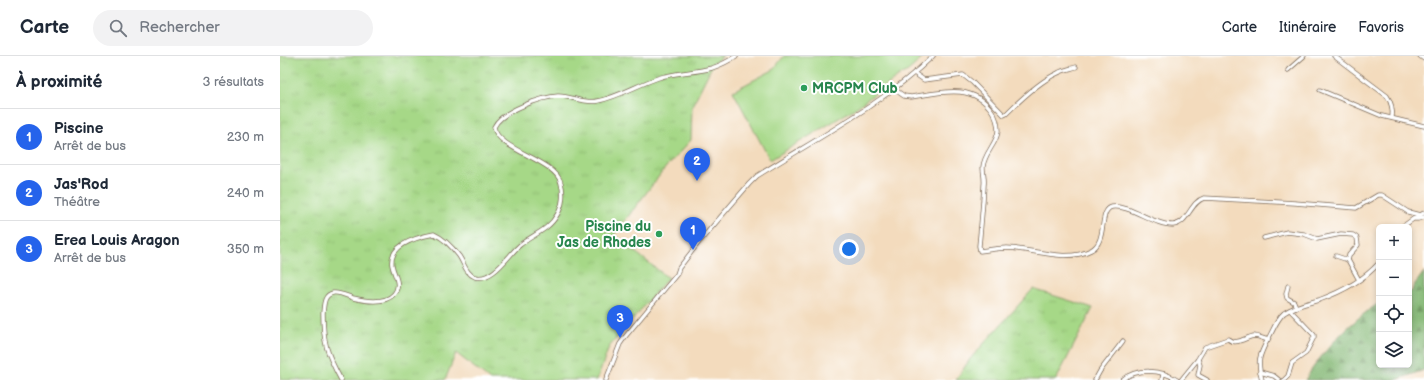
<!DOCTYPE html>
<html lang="fr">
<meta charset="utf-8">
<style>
:root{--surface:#fff;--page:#f2f2f3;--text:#1f2937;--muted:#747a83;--line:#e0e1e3;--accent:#2563eb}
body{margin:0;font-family:"Balsamiq Sans",sans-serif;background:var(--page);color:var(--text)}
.controls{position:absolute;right:12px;bottom:12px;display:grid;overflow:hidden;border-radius:6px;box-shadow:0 2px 6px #0003}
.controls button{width:36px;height:36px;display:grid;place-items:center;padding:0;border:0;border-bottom:1px solid var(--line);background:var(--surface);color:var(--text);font:20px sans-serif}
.you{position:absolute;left:569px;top:193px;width:14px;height:14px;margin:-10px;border:3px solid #fff;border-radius:50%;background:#1a73e8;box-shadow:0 0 0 6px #1a73e833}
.badge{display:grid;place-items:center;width:26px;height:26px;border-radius:50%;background:var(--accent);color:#fff;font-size:13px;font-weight:700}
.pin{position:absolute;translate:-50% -33px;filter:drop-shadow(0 1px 2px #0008)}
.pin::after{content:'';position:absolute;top:21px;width:14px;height:12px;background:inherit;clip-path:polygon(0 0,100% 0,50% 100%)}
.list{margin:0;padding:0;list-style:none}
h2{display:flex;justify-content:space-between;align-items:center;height:52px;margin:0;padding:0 16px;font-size:17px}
h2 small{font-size:13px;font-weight:400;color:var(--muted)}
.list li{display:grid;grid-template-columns:26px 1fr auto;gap:12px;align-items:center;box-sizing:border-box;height:56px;padding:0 16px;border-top:1px solid var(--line)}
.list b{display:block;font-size:15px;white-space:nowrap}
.list p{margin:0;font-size:13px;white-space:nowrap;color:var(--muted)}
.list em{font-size:13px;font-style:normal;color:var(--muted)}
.icon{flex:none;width:22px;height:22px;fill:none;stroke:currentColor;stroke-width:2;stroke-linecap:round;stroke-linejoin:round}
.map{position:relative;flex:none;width:1144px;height:324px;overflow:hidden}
header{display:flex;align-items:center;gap:24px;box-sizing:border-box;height:56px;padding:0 20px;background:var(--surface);border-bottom:1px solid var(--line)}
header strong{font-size:19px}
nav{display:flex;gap:22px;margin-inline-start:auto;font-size:14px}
.search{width:280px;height:36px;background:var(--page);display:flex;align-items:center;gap:10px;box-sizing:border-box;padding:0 14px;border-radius:22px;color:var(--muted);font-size:15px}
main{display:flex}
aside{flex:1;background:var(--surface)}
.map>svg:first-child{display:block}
.grass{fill:url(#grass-tufts);stroke:#708152}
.forest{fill:url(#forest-firs);stroke:#607149}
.pitch{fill:#a6d887;stroke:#708152}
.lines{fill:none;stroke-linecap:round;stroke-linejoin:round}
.minor-casing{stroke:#7b6856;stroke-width:5}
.minor{stroke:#fff;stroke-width:3.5}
.leisure-dot{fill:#2e9e5b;stroke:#fff;stroke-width:1.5}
.labels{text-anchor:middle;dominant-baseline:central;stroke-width:4;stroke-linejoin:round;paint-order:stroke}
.leisure-label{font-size:14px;font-weight:bold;fill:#27864d;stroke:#fff;text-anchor:start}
</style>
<header>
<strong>Carte</strong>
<div class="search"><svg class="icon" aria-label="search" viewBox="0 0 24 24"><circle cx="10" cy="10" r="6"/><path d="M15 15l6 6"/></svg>Rechercher</div>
<nav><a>Carte</a><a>Itinéraire</a><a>Favoris</a></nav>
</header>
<main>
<aside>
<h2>À proximité<small>3 résultats</small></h2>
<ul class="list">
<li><span class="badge">1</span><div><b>Piscine</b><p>Arrêt de bus</p></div><em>230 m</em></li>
<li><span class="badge">2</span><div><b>Jas'Rod</b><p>Théâtre</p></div><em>240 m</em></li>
<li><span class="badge">3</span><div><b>Erea Louis Aragon</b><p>Arrêt de bus</p></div><em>350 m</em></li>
</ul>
</aside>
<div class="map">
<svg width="1144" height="324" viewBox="0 0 1144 324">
<defs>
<pattern id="grass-tufts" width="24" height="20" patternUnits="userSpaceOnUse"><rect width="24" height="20" fill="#a6d887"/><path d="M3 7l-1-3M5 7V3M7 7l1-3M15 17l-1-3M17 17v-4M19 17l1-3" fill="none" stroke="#90ba74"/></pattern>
<pattern id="forest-firs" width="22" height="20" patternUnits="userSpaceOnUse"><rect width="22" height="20" fill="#84b874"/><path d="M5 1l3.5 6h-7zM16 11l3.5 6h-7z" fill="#6d965f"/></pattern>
</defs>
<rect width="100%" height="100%" fill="#fff"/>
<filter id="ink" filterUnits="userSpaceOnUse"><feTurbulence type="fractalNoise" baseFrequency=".025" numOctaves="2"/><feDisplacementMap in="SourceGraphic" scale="8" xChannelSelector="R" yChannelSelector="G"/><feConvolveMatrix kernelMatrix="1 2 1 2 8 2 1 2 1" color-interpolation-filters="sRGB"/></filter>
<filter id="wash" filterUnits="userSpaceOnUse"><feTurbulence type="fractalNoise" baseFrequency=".012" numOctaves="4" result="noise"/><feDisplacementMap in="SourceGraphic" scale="16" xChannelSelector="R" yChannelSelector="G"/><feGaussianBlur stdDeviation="0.9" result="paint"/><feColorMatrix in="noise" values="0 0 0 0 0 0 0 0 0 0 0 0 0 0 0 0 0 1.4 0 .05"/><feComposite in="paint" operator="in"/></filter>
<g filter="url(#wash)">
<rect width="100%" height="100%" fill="#f3dbbd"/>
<g class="grass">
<path d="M0,0H443L433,8L412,50L411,84L386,111L334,179L388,222L329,291L317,324H210L176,297L165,324H0Z"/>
<path d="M753,233L813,252L776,324H676L690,303Z"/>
</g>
<path class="forest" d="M1144,216V314L1116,324H1025C1043,294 1070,266 1099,247V309H1129V236L1132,235L1135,228Z"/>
<path class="pitch" d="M504,0H645L628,15L622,18L574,53L490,104L453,35L493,14Z"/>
</g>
<g filter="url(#ink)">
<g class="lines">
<defs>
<g id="minor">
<path d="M1054,0L1107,40C1112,47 1113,54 1112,62"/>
<path d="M1140,0L1144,3"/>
<path d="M1008,14L1024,0"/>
<path d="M634,17L644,24L683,19L692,26L724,59L726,58C740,44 760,25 778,17C783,14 790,13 796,11"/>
<path d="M614,33L624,40L631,41C658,37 693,26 712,55C716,61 718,67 718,75C717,88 704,97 703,111C703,117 705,123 704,129C703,149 701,169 699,190L700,195C709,194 718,192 727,192C753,193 786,207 811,194C828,186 818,154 832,151C849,148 875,170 893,169C908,168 910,146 924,142L1015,147L1076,152L1098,139H1102L1128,156L1140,159"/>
<path d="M1040,34L1102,60L1144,70"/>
<path d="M1135,163H1138L1144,161"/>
<path d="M1122,171L1136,161L1144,157"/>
<path d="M984,182L1007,176L1024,178L1037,183L1061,178L1073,179L1077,182L1078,189L1069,199L1068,204L1079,224"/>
<path d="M1056,200L1068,204"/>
<path d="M1008,230L1006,238L1007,242L1014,246L1016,251"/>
<path d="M918,303L920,309L918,319L927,324"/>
<path d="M980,316L994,320L999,324"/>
<path d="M61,324C47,298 43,287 43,257C44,250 43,239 53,237C59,236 67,240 73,242C85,245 105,248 114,238C122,228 114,220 112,209C109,188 138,181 154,178C163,182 173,192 179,200C184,207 186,218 195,221C213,226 229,198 240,189C252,179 269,174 277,159C283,150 284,137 281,127C276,104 217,94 214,71C221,55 262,41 278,40C292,40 304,48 318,45C339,41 357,29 378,22C396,16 414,17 432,12C441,9 449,5 456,0"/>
<path d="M326,324L340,288L345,281L397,218L399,212L420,185L469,128L477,120C536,83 603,48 653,0"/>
<path d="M815,324L820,315L843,285"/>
<path d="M842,324C857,312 881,313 897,324"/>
<path d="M882,324L883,318"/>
<path d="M901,324L918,303L925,291L948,283C956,290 966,281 974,280C978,280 984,283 988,284"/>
<path d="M982,324C977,305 979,300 988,283C993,275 996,264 1004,257C1014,250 1028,247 1039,244C1061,236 1083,225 1099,207"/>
<path d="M1004,324L1008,320L1012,307L1026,297L1034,281V279L1010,254"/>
</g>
</defs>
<use href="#minor" class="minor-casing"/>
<use href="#minor" class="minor"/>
</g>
</g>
<g class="leisure-dot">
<circle cx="524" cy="32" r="4"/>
<circle cx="379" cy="178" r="4"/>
</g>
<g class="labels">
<g class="leisure-label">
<text x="532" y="32">MRCPM Club</text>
<text x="371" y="170" text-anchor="end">Piscine du<tspan x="371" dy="16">Jas de Rhodes</tspan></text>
</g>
</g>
</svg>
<div class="controls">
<button>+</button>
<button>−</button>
<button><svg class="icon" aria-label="locate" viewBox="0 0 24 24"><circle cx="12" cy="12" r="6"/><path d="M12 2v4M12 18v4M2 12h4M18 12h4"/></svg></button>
<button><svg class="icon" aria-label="layers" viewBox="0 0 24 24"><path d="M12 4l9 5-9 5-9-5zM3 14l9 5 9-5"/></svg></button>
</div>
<div class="you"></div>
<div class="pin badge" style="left:413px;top:194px">1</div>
<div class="pin badge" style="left:417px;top:125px">2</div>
<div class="pin badge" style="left:340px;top:282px">3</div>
</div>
</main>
